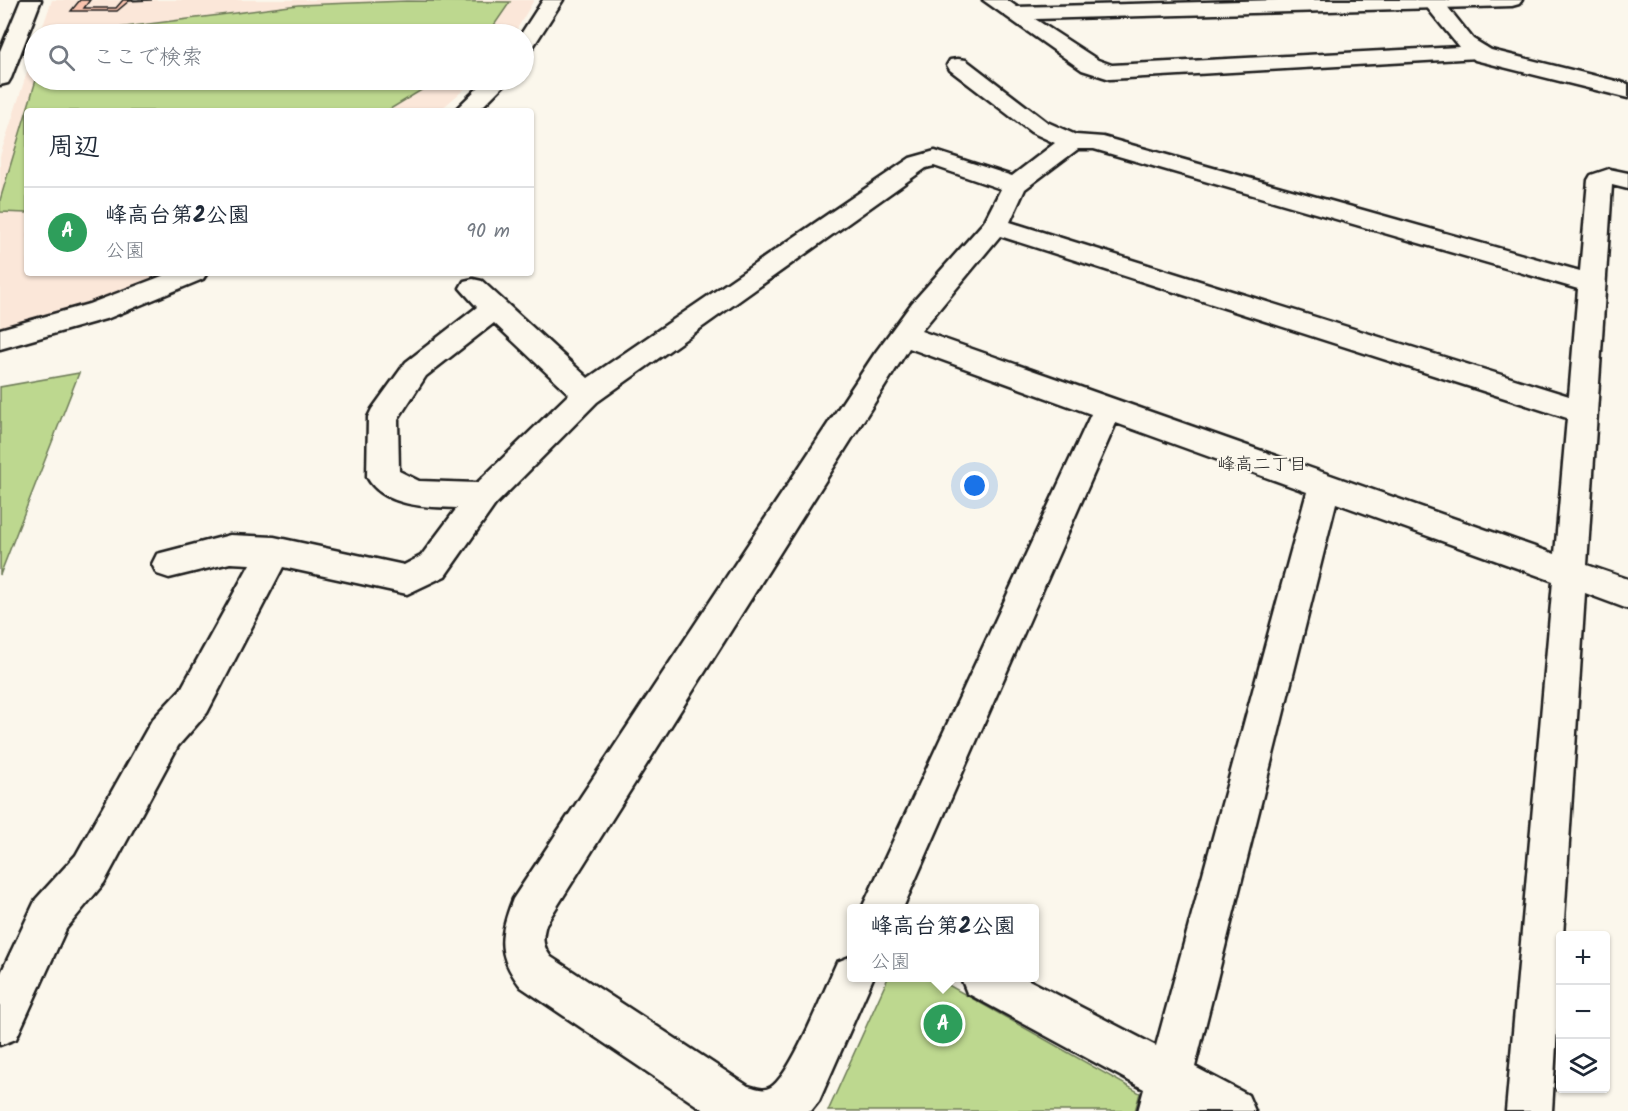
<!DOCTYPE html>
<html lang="ja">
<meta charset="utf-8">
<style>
:root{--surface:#fff;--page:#f6f6f7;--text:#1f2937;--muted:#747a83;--line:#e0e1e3;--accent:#1f6fb2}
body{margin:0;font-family:Kalam,"Klee One",sans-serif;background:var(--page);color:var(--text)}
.controls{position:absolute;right:18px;bottom:18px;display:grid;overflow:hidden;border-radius:6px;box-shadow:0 2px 4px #0004}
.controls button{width:54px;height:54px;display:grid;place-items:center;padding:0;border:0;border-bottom:2px solid var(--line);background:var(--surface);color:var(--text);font:30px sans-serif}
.you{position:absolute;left:975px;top:486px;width:21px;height:21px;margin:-15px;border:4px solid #fff;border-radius:50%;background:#1a73e8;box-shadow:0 0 0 9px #1a73e833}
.badge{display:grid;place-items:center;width:39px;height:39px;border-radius:50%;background:var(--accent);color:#fff;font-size:20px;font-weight:700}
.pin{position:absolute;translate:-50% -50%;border:3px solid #fff;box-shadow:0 2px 6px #0006}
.popup{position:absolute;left:847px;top:904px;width:192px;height:78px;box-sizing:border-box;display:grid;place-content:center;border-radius:6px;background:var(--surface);filter:drop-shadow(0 2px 4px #0005);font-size:20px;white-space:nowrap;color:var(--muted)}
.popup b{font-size:22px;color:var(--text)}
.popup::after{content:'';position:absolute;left:50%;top:100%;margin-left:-12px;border:12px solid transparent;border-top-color:var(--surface)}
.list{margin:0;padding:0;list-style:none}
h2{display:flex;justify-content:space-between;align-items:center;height:78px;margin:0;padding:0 24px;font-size:26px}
h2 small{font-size:20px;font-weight:400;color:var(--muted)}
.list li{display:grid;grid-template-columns:39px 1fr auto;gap:18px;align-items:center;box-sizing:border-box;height:90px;padding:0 24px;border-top:2px solid var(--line)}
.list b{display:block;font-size:22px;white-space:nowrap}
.list p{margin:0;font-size:20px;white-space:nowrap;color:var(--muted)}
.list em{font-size:20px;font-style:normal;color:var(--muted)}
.icon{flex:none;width:33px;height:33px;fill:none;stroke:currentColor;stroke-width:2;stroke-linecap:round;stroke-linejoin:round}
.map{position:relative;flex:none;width:1628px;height:1111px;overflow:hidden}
.search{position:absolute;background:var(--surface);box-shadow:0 2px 4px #0004;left:24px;top:24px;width:510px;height:66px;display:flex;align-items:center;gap:15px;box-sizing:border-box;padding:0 21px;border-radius:33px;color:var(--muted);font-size:22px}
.panel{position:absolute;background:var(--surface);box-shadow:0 2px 4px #0004;left:24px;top:108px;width:510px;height:168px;border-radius:6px}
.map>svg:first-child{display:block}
.built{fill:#fbe7d9}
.green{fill:#bdd88f;stroke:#6c7a56;stroke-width:1.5}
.building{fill:#fac3ae;stroke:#1c1c1c;stroke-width:1.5}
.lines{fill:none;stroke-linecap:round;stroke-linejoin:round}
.minor-casing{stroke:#1c1c1c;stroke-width:5}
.tertiary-casing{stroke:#1c1c1c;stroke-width:5}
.minor{fill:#fbf7ec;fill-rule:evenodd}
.tertiary{fill:#fbf7ec;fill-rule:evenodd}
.labels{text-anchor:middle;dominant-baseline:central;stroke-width:4.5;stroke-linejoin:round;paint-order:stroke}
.neighbourhood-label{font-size:18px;fill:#1c1c1c;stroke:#fbf7ec}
</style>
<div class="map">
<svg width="1628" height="1111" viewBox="0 0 1628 1111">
<rect width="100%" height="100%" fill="#fbf7ec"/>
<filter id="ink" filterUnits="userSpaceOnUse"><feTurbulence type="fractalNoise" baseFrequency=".0167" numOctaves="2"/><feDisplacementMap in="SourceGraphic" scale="12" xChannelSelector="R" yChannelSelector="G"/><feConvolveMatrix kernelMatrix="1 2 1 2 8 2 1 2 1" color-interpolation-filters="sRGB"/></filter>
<g filter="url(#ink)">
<g class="built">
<path d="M52,0H534L514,34H40Z"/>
<path d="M34,51V80H475L439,111H27V273H170L53,315L0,328V156Z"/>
</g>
<g class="green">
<path d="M407,1L510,2L488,34H70L298,5Z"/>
<path d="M36,80H438L387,111H27V213L0,212V200Z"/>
<path d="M79,373L0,575V387Z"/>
<path d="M888,978H936L1140,1093L1135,1111H828Z"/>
</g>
<path class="building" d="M80,0H90L84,8H116L123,0H152L129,1L117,11H71Z"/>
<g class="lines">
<defs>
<g id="minor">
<path d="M21,0H41L11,78L8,83L0,85V51Z"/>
<path d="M543,0H563L531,50L524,52V34H521Z"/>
<path d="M983,0H1007L1017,7L1279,0H1522L1519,4L1512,6L1035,19L1098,60L1112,65L1478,46L1486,47L1489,52L1486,57L1478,58L1110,79L1082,70Z"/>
<path d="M958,59L966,60L1047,122L1076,135L1103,137L1580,271L1588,180L1591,175L1609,169L1628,173V189L1612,185L1587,565L1628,579V609L1585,593L1563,936H1560V979L1552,1111H1506L1553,581L1336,503L1195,1067L1248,1095L1255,1111H1138L1144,1089L967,993L961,978H1025L1156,1046L1307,492L1116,423L903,908H862L1091,414L909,348L546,924C542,938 542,945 551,957L748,1086C757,1088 763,1092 771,1087C792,1074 825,988 837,962L852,956V978H873L819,1101L811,1111H705L521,987C496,955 499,935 513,899L875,353L912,303L984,222L1001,189L934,166L926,168L597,402L495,505L445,576L407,594L283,567L207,713L178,746L104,883L66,929L16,1039L0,1045V975L36,899L76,855L152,720L181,689L250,564L230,563L169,578L157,574L152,564L157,554L230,535L274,537L404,565L421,556L457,508C428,507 383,507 367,477L368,417L372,409L406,362L477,307L460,288L464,281L473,279L482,281L588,378L910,158L935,151L1012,176L1055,143L1031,132L950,70L947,65L950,60ZM1078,149H1094L1578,289L1569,396L1010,222L1025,189ZM1000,236L1567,418L1555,554L921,331ZM494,323L569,394L477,483L419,481L399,471L398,419L426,376Z"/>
<path d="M486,80H509L478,111H454Z"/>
<path d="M170,273H207L203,279L109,318L0,349V329L89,304Z"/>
</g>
<path id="tertiary" d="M1421,0H1442L1473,39L1491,50L1628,84V98L1475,60L1459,47Z"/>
</defs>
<use href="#minor" class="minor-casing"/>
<use href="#tertiary" class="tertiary-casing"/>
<use href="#minor" class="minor"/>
<use href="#tertiary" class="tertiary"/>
</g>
</g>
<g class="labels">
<g class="neighbourhood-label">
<text x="1262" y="465">峰高二丁目</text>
</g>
</g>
</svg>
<div class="controls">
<button>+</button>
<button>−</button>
<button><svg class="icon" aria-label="layers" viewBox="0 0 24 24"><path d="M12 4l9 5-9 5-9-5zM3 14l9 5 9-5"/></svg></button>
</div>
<div class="you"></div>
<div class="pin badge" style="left:943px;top:1024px;background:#2e9e5b">A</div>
<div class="popup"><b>峰高台第2公園</b>公園</div>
<div class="search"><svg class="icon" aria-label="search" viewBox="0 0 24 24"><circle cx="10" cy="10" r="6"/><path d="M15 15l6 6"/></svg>ここで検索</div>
<section class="panel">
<h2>周辺<small></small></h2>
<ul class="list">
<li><span class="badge" style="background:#2e9e5b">A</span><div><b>峰高台第2公園</b><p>公園</p></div><em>90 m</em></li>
</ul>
</section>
</div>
